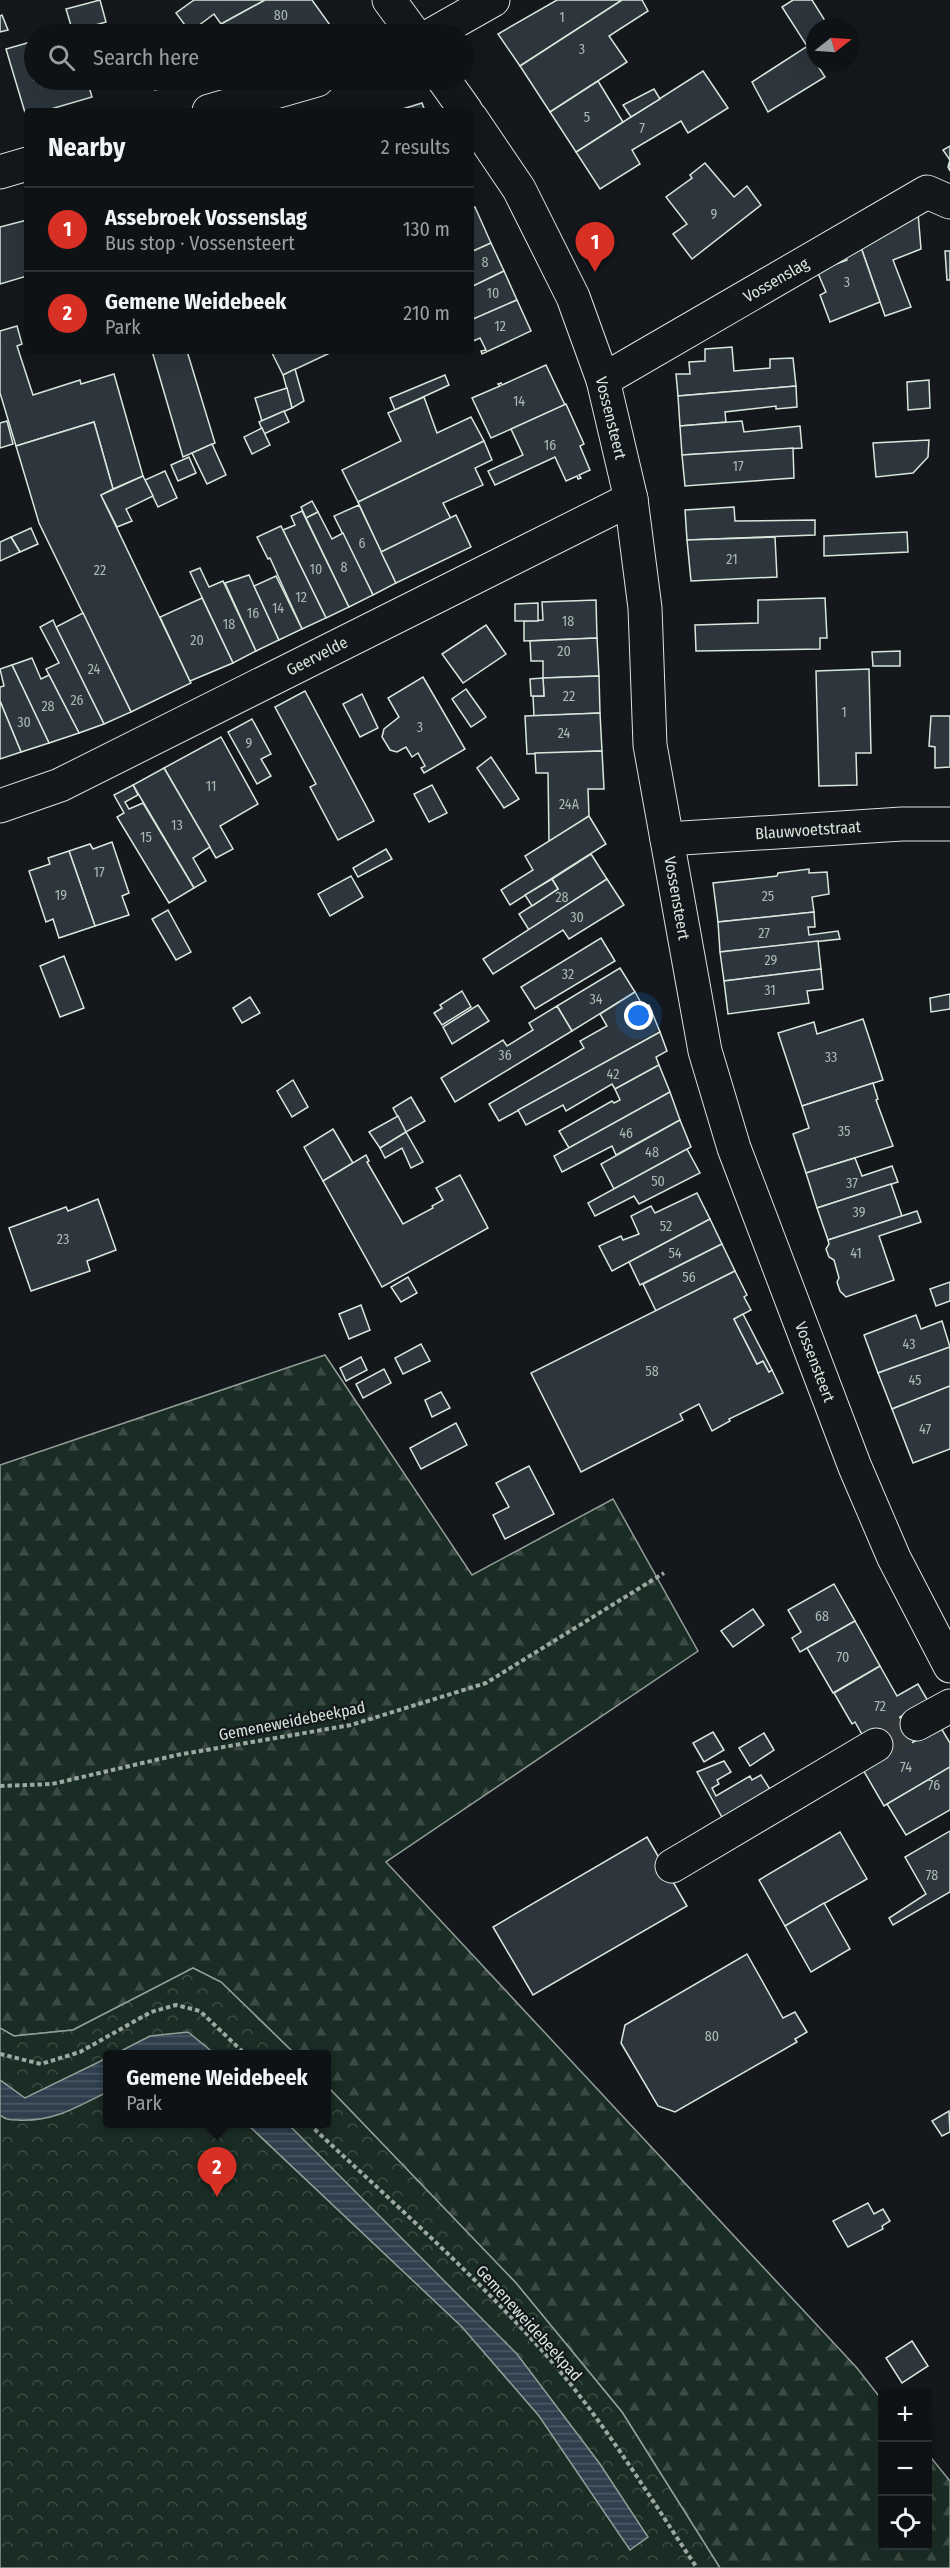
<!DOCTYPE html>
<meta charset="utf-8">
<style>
:root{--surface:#0f1215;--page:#181b1e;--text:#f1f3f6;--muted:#9b9ea0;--line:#2f3234;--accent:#d93025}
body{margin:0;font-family:"Fira Sans Condensed",sans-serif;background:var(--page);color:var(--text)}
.controls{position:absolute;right:18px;bottom:18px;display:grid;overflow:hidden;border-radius:6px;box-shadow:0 6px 24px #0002}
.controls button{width:54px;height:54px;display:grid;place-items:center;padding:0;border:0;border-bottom:2px solid var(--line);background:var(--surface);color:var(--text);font:30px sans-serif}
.compass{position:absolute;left:806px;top:18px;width:54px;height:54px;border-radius:50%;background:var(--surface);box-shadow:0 6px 24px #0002;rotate:73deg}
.you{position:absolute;left:639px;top:1016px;width:21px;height:21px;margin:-15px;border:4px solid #fff;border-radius:50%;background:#1a73e8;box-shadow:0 0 0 9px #1a73e833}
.badge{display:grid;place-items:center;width:39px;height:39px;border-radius:50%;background:var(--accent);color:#fff;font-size:20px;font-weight:700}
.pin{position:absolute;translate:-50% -50px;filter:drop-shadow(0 2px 3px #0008)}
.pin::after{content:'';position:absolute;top:32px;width:21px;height:18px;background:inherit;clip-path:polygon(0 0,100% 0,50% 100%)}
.popup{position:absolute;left:103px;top:2050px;width:228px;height:78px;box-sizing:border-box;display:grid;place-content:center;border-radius:6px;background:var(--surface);filter:drop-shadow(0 2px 4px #0005);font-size:20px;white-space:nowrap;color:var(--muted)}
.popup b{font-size:22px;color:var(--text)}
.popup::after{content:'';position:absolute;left:50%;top:100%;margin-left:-12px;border:12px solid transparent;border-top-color:var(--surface)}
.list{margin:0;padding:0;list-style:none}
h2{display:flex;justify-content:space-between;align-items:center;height:78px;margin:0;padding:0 24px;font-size:26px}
h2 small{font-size:20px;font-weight:400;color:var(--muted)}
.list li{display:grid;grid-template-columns:39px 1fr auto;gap:18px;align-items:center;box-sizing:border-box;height:84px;padding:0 24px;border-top:2px solid var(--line)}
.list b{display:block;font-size:22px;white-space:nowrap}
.list p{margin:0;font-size:20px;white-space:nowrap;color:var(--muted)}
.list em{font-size:20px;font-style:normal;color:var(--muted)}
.icon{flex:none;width:33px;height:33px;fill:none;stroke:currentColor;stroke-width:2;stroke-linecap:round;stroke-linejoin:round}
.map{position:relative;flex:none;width:950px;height:2568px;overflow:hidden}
.search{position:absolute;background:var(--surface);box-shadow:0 6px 24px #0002;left:24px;top:24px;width:450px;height:66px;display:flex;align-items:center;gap:15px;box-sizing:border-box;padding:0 21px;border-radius:33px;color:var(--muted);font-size:22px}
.panel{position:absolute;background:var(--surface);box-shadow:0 6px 24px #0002;left:24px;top:108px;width:450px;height:246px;border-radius:6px}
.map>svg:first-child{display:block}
.forest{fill:url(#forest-firs);stroke:#939e99;stroke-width:1.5}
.park{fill:url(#park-crowns);stroke:#939e99;stroke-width:1.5}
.water{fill:url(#water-rules);stroke:#939e99;stroke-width:1.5}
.building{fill:#2c363c;stroke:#d8e6dc;stroke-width:1.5}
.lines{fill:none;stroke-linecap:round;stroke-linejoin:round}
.minor-tunnel{stroke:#313739;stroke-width:33;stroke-dasharray:33 16;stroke-linecap:butt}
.minor-casing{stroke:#d8e6dc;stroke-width:35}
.path{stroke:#9da8a2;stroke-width:4;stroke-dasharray:4.5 3;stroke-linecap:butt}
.minor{stroke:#14181c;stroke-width:33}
.labels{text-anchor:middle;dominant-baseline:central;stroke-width:4.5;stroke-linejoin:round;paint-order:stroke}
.number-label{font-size:14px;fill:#adbab4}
.street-label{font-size:16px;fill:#d8e6dc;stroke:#14181c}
</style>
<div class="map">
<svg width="950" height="2568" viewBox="0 0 950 2568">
<defs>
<pattern id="forest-firs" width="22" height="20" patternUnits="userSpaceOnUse" patternTransform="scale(1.5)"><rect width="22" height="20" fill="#1a2d24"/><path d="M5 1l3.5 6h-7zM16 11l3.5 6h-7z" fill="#3b4b43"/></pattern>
<pattern id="park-crowns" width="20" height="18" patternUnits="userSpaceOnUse" patternTransform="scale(1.5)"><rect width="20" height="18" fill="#1a2d24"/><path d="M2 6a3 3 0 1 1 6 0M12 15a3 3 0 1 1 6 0" fill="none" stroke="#3b4b43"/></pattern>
<pattern id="water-rules" width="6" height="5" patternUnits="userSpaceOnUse" patternTransform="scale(1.5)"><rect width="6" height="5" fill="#2f3f4d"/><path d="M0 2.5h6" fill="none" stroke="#4c5b66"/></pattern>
</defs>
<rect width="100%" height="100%" fill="#14181c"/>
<path class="forest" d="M325,1355L472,1575L613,1499L698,1651L386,1862L857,2368L882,2400V2546H928V2454L950,2481V2568H720L622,2412L516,2283L327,2086L326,2054H295L221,1982L193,1968L73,2030L14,2036L0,2028V1465Z"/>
<path class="park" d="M193,1968L221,1982L295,2054H107V2124H326L327,2086L516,2283L622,2412L720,2568H0V2028L14,2036L73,2030Z"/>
<g class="water">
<path d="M188,2032L215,2054H115L150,2036Z"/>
<path d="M107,2058V2092C77,2107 53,2122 18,2120C10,2120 6,2120 0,2115V2080L25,2098Z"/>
<path d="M247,2124H288L517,2354L600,2464L648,2537L630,2550L539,2416L462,2327Z"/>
</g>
<g class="building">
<path d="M100,0L106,22L78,30L77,27L72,29L66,9Z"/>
<path d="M194,0H265L221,24L214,14L190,32L176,13Z"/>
<path d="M265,0H312L330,25L317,34H203Z"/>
<path d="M557,0H622L520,66L498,34Z"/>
<path d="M622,0H642L648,11L609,36L627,62L550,112L520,66Z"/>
<path d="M793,0H812L829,27H815V41L807,46L782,7Z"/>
<path d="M2,15L8,30L0,32V16Z"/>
<path d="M34,41V80H87L92,97L44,111H27L26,116L6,49Z"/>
<path d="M806,47L825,77L768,112L752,82Z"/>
<path d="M703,71L728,108L688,133L681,121L632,150L640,164L600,189L576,152Z"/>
<path d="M151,80H166L169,87L155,90Z"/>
<path d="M166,80H194L169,87Z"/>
<path d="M598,81L623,122L576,152L550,112Z"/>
<path d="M654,89L660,99L631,117L623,105Z"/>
<path d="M422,103L425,111H396Z"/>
<path d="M950,146V171L948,167L950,160L943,150Z"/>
<path d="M705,163L734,197L747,186L761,205L692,259L673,234L687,224L666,197L692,178L690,175Z"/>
<path d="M475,207L491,243L471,252V209Z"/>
<path d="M918,213L921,249L893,260L911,307L885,316L857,236Z"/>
<path d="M27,220V276L0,284V227Z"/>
<path d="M857,236L880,302L830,322L820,295L826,292L817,271L847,260L841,245Z"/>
<path d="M491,243L504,271L471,287V252Z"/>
<path d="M945,251H950V280H947Z"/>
<path d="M504,271L517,300L471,320V287Z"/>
<path d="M517,300L531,331L482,354L481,351L486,350L480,338L471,342V320Z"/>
<path d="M17,326L22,344L17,346L33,395L80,380L81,384L114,374L143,476L113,489L94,422L16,446L0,393V331Z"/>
<path d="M732,347L734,371L770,368V359L793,358L796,386L678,396L676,374H690L689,362L705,361V349Z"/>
<path d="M152,351H187L215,443L183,457Z"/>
<path d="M271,351H334L283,375Z"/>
<path d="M546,365L565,405L491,438L472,398L500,386L498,384L501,383L502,385Z"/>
<path d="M295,369L304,401L292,408L283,375Z"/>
<path d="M445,375L449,385L395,410L390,398Z"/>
<path d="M929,380L930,408L908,410L907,382Z"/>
<path d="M796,386L797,407L776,409V406L725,412L726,422L680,426L678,396Z"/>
<path d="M287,388L292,408L262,421L255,398Z"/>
<path d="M424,397L437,433L471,417L484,441L358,502L342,470L401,441L388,413Z"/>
<path d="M566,404L584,444L580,446L590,470L579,475L581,478L578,479L577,476L566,481L555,457L495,485L488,471L523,455L511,429Z"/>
<path d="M284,411L289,422L264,434L259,422Z"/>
<path d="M7,421L13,444L0,448V423Z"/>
<path d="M742,421L744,432L800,426L802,448L682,455L680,426Z"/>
<path d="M94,422L113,489L101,495L191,683L131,712L39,523L16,446Z"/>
<path d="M262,428L270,445L252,454L244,437Z"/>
<path d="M929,440L928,457L913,473L876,477L873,443Z"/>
<path d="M484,441L492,460L475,468L483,485L443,503L451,519L381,552L358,502Z"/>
<path d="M212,444L226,475L207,484L192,453Z"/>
<path d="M793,448L794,478L685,486L682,455Z"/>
<path d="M189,457L196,473L178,481L171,465Z"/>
<path d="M165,471L177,498L158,507L145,480Z"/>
<path d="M143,476L153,496L126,509L132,521L117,527L101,495Z"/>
<path d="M312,501L318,512L306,518L301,507Z"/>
<path d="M359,505L396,583L373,595L334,516Z"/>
<path d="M734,507L735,521L815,520V535L687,540L685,510Z"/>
<path d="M302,511L349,607L326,618L283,530L295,525L291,516Z"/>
<path d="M318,512L332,539L343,533L373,595L349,607L306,518Z"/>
<path d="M456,515L471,547L396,583L381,552Z"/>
<path d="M281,526L326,618L302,629L270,558L268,559L257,537Z"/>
<path d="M31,528L38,544L20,552L11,537Z"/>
<path d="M907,532L908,552L824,556V536Z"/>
<path d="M11,537L20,552L0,561V542Z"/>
<path d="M775,537L777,577L691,581L687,540Z"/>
<path d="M200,568L209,587L223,581L256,651L233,663L190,572Z"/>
<path d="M249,575L279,640L256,651L225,583Z"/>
<path d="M276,576L302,629L279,640L254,586Z"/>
<path d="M202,598L233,663L190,681L160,617Z"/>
<path d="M825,598L827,638H820V649L696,651L695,625L758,623V600Z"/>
<path d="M596,600L597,638L524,641V621L543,620L542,602Z"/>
<path d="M538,603V621H515V604Z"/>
<path d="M83,613L131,712L104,724L56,627Z"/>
<path d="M53,620L56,627L104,724L79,733L46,669L59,663L40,627Z"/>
<path d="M486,625L506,654L463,683L442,654Z"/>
<path d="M597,638L599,676L543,678V661H531L530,641Z"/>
<path d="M900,651V666H873L872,652Z"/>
<path d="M32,658L41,679L49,675L79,733L49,743L12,665Z"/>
<path d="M12,665L49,743L21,752L0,701V687L4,686L0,669Z"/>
<path d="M869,669L871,753H856L857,785L819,786L816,671Z"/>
<path d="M599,676L600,713L534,716L533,696H544L543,678Z"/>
<path d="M423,677L465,749L424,773L421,768L425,766L418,753L412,757L406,747L397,752L390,750L382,737L384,729L399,717L388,698Z"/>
<path d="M543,678L544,696H531L530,679Z"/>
<path d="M466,689L486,717L471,727L452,699Z"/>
<path d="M305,691L374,821L338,840L310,787L316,784L275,707Z"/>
<path d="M362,694L378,728L360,737L343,704Z"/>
<path d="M0,701L21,752L0,759Z"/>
<path d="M600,713L602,751L527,754L525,716Z"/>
<path d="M931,716H950V767L935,768V747L929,746Z"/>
<path d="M252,719L271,754L261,759L271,776L257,784L228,732Z"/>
<path d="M221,737L258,804L220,826L233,849L216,858L164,768Z"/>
<path d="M602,751L604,789H588L589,816L549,842L548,773H536L535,753Z"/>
<path d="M491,757L519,799L504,808L477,768Z"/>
<path d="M164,768L210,847L193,858L206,881L194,888L133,785Z"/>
<path d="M133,785L138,795L125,802L129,809L143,803L194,888L169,903L117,817L124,813L114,795Z"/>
<path d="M432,785L447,813L429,822L414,794Z"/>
<path d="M589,816L606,844L510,905L501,890L533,870L525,856Z"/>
<path d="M112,842L129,893L122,896L129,915L95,926L69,851L90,844L93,849Z"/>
<path d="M386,849L392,859L358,877L353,868Z"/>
<path d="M69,851L95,926L59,938L53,919L46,922L29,871L50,864L48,858Z"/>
<path d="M591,854L607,879L529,930L519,914L558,889L552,879Z"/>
<path d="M809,869V873L827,872L829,894L812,897L814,912L718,922L713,883L777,876L778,873Z"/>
<path d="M351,876L363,897L330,916L318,894Z"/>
<path d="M552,879L558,889L532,906L525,895Z"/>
<path d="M607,879L624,905L569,939L563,930L493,974L483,959Z"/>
<path d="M168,910L191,952L176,960L152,919Z"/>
<path d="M814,912L815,927H808L809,935L838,931L840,939L720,952L718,922Z"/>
<path d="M601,938L615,961L535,1009L521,987Z"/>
<path d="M818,941L821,969L724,981L720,952Z"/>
<path d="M64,956L84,1008L60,1017L40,966Z"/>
<path d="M620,968L635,992L572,1031L557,1006Z"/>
<path d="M821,969L823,989L807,991L809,1003L728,1014L724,981Z"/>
<path d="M462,991L471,1007L442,1025L434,1013L442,1008L440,1005Z"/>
<path d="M635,992L644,1008L649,1005L660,1032L499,1121L489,1104L584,1048L580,1041L607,1026L600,1014Z"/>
<path d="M950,994V1009L931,1012L930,998Z"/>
<path d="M250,997L260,1013L242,1023L233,1008Z"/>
<path d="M478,1005L489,1021L452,1044L443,1027Z"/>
<path d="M557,1006L572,1031L455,1102L441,1078L503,1040L507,1046L533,1030L529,1023Z"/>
<path d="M863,1019L883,1080L802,1106L778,1033L814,1022L817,1034Z"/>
<path d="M660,1032L667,1051L656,1057L659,1065L615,1089L612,1084L566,1111L563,1105L526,1125L518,1110Z"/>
<path d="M659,1065L670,1092L569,1148L559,1131L612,1101L614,1103L620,1100L615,1089Z"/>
<path d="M293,1080L308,1107L292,1117L277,1091Z"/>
<path d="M873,1083L878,1099L876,1100L893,1146L806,1173L793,1134L809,1128L802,1106Z"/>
<path d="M670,1092L680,1120L616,1155L612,1146L562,1172L554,1156Z"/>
<path d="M411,1097L425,1121L406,1132L393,1108Z"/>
<path d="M398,1116L406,1132L380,1148L369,1132Z"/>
<path d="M680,1120L691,1147L614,1189L601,1164Z"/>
<path d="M333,1129L353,1163L323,1181L304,1147Z"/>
<path d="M406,1132L423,1162L411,1168L402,1148L385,1158L380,1148Z"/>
<path d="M687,1149L700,1173L639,1204L634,1196L595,1216L588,1203Z"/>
<path d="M366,1155L369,1161L367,1162L403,1224L433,1208L432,1206L443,1200L436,1188L460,1175L488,1228L382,1287L323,1181Z"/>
<path d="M855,1158L862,1176L892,1166L898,1182L817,1208L806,1173Z"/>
<path d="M891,1184L902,1216L828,1240L817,1208Z"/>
<path d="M697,1193L710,1219L612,1271L599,1246L621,1236L623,1240L639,1234L631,1216L651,1206L655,1213Z"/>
<path d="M98,1199L116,1250L87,1261L90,1271L31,1291L9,1228L66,1207L68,1211Z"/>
<path d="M917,1211L921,1222L879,1236L894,1280L846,1297L840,1291L837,1282L839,1278L834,1260L829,1257L826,1249L829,1244L828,1240Z"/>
<path d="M710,1219L722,1244L640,1285L629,1262Z"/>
<path d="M722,1244L735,1271L656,1311L643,1284Z"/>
<path d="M735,1271L747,1295L744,1297L751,1310L734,1319L757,1364L763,1361L769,1372L772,1370L783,1393L729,1419L730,1421L712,1431L699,1404L680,1414L683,1420L581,1472L531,1373Z"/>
<path d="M408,1277L417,1293L401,1302L391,1287Z"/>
<path d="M950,1282V1301L936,1306L930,1289Z"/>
<path d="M361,1305L370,1330L349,1339L339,1314Z"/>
<path d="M743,1314L772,1370L769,1372L763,1361L757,1364L734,1319Z"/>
<path d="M916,1315L921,1329L942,1321L950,1347L878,1373L864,1335Z"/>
<path d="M421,1344L430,1361L403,1374L395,1358Z"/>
<path d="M950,1347V1386L892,1409L878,1373Z"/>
<path d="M361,1357L367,1370L346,1381L340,1368Z"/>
<path d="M384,1369L391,1383L363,1398L356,1384Z"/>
<path d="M950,1386V1449L913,1463L892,1409Z"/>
<path d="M441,1392L450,1408L432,1417L425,1400Z"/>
<path d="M456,1423L467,1445L421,1469L410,1448Z"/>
<path d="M529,1466L554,1514L505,1539L493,1515L509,1507L496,1483Z"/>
<path d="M834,1584L855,1621L800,1652L792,1638L801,1632L788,1610Z"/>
<path d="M753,1609L764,1625L733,1647L721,1631Z"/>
<path d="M855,1621L880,1666L833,1693L807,1648Z"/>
<path d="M880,1666L897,1696L918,1684L928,1701L864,1738L855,1722L852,1724L834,1693Z"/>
<path d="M910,1712L924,1737L883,1757L870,1734Z"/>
<path d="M941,1728L950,1743V1767L884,1806L862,1768Z"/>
<path d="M713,1732L724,1750L704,1762L693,1743Z"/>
<path d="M764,1733L774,1750L750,1766L739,1748Z"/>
<path d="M724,1761L731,1772L717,1780L719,1784L712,1788L716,1796L750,1776L752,1780L761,1775L771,1791L723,1819L697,1772Z"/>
<path d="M950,1767V1810L906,1835L887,1804Z"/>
<path d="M950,1831V1892L893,1925L889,1918L926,1894L905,1857Z"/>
<path d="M840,1832L867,1879L785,1926L759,1880Z"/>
<path d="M647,1837L687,1906L533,1995L493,1927Z"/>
<path d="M824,1903L850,1949L811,1972L785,1926Z"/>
<path d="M747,1954L783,2018L795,2012L807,2032L795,2039L797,2042L675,2112L658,2106L621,2043L625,2025Z"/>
<path d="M949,2111L950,2132L942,2136L932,2121Z"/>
<path d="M868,2203L874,2214L883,2209L890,2221L882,2226L883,2229L848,2247L833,2221Z"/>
<path d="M912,2341L928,2366L902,2383L886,2358Z"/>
</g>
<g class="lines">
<path class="minor-tunnel" d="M876,1745L917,1724"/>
<defs>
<g id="minor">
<path d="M389,0L414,34"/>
<path d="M433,34L493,0"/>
<path d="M444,80L466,111"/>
<path d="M209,111L317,80"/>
<path d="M471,118L519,189L573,297L603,380L631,499L645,608L650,745L705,1051L734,1148L855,1467L894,1558L950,1666"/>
<path d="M0,172L27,164"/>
<path d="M603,380L927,192L950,202"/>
<path d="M0,806L60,785L631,499"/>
<path d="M667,839L902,824H950"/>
<path d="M917,1724L950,1706"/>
<path d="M672,1866L876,1745"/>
</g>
</defs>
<use href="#minor" class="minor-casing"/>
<g class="path">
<path d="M0,1786L52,1784L177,1755L351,1725L486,1683L664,1573"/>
<path d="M0,2054L41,2064L80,2052L151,2012L176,2005L200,2011L245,2054"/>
<path d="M309,2124C390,2200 473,2273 547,2356C604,2421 649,2496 697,2568"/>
</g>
<use href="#minor" class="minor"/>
</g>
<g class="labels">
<g class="number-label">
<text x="281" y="15">80</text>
<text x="562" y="17">1</text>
<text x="582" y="49">3</text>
<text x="587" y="117">5</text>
<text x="642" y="128">7</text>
<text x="714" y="214">9</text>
<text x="485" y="262">8</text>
<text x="847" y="282">3</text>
<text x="493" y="293">10</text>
<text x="500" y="326">12</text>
<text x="519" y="401">14</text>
<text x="550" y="445">16</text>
<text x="738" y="466">17</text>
<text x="362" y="543">6</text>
<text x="732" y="559">21</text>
<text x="344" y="567">8</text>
<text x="316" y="569">10</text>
<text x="100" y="570">22</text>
<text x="301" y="597">12</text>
<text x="278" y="608">14</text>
<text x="253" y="613">16</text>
<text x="568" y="621">18</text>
<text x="229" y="624">18</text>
<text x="197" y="640">20</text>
<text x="564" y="651">20</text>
<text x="94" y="669">24</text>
<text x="569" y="696">22</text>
<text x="77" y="700">26</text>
<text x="48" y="706">28</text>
<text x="844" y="712">1</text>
<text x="24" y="722">30</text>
<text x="420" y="727">3</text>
<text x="564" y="733">24</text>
<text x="249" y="743">9</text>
<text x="211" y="786">11</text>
<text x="569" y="804">24A</text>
<text x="177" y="825">13</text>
<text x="146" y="837">15</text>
<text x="99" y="872">17</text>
<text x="61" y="895">19</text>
<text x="768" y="896">25</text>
<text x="562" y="897">28</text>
<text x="577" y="917">30</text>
<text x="764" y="933">27</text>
<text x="771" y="960">29</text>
<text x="568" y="974">32</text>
<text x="770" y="990">31</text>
<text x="596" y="999">34</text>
<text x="505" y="1055">36</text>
<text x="831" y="1057">33</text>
<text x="613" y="1074">42</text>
<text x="844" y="1131">35</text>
<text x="626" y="1133">46</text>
<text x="652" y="1152">48</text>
<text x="658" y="1181">50</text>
<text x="852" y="1183">37</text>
<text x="859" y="1212">39</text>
<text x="666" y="1226">52</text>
<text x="63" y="1239">23</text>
<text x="675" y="1253">54</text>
<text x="856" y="1253">41</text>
<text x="689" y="1277">56</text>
<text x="909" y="1344">43</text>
<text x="652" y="1371">58</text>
<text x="915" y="1380">45</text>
<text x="925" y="1429">47</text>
<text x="822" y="1616">68</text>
<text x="843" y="1657">70</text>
<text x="880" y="1706">72</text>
<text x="906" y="1767">74</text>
<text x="934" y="1785">76</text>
<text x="932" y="1875">78</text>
<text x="712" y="2036">80</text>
</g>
<g class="street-label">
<text transform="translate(776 280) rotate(-30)">Vossenslag</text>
<text transform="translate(611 418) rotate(76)">Vossensteert</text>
<text transform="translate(317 656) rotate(-27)">Geervelde</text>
<text transform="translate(808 830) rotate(-4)">Blauwvoetstraat</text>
<text transform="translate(677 898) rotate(80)">Vossensteert</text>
<text transform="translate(815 1362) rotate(69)">Vossensteert</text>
<text transform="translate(292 1721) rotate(-11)">Gemeneweidebeekpad</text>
<text transform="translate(529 2323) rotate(48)">Gemeneweidebeekpad</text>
</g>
</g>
</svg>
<div class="controls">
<button>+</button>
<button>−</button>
<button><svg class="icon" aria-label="locate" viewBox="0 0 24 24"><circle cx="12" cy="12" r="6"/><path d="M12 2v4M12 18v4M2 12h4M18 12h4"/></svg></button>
</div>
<svg class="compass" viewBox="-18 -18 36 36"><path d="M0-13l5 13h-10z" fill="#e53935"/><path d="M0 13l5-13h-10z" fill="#9b9ea0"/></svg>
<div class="you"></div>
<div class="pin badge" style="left:595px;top:272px">1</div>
<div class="pin badge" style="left:217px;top:2197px">2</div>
<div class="popup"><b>Gemene Weidebeek</b>Park</div>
<div class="search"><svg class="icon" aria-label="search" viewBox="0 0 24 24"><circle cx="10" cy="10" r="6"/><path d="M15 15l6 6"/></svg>Search here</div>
<section class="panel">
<h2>Nearby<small>2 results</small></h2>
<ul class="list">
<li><span class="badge">1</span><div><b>Assebroek Vossenslag</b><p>Bus stop · Vossensteert</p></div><em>130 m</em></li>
<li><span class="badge">2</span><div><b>Gemene Weidebeek</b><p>Park</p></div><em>210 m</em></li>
</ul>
</section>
</div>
